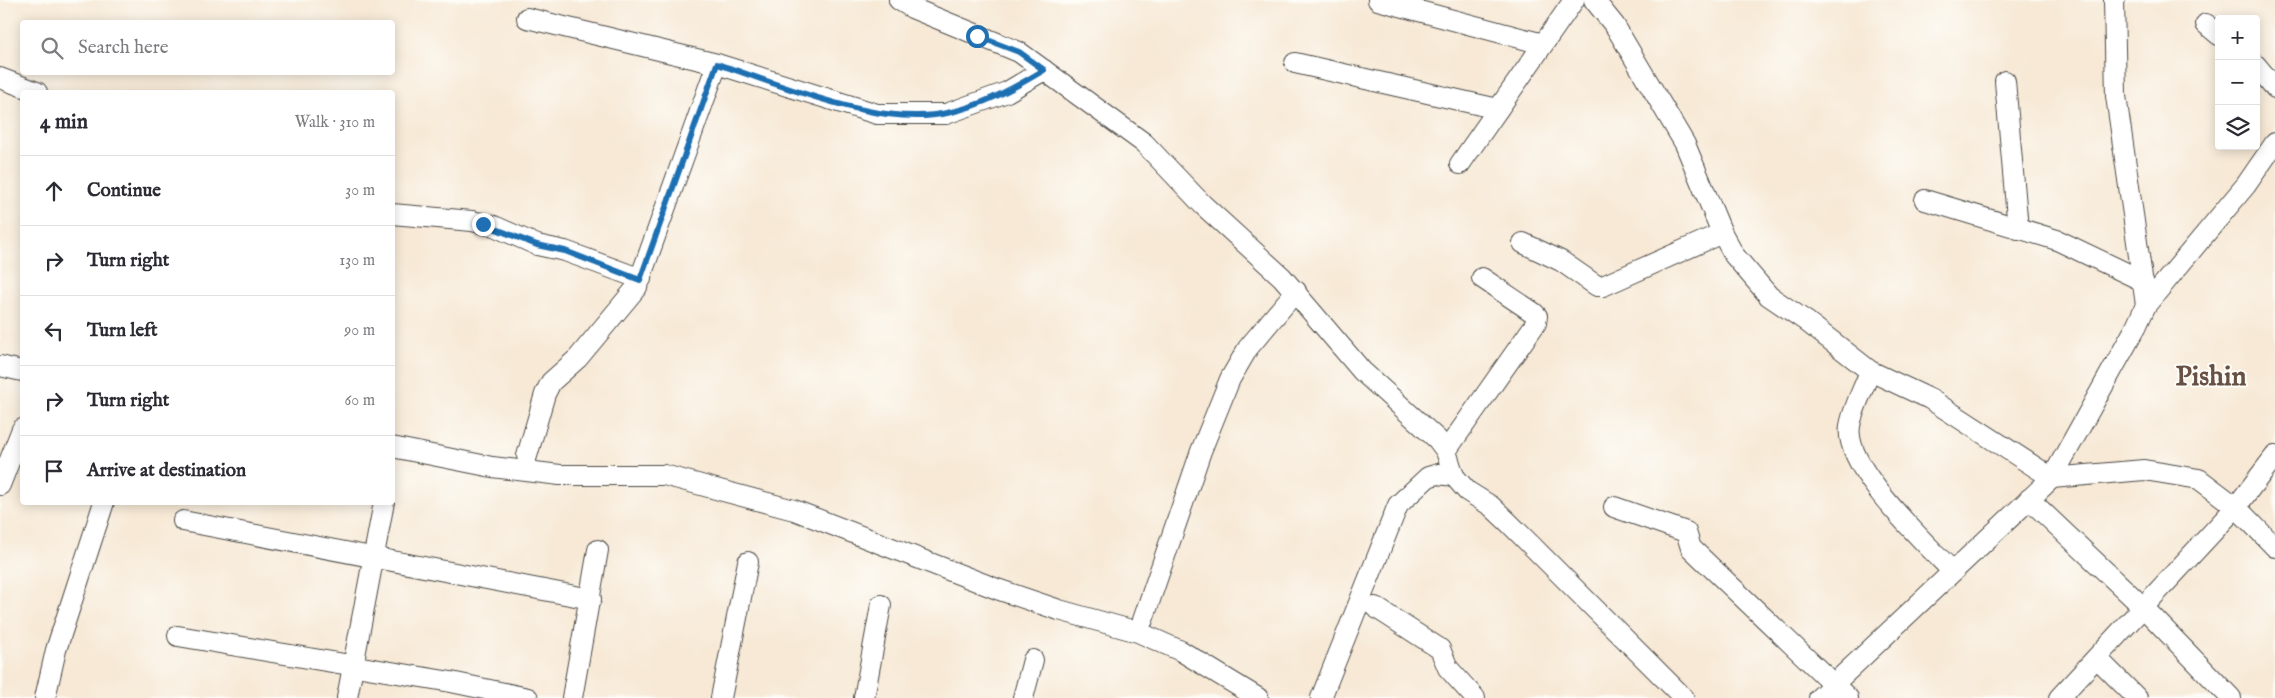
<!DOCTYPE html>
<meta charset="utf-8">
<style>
:root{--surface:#fff;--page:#f2f2f3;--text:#2b2b33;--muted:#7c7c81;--line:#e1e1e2}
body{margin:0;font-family:"IM FELL English",serif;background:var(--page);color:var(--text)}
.controls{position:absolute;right:15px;top:15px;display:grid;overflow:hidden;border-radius:5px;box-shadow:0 2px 12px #0003}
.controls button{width:45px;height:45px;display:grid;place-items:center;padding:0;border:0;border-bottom:1px solid var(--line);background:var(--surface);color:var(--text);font:25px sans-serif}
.stop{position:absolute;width:15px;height:15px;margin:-11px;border:4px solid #1f6fb2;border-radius:50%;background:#fff}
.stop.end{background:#1f6fb2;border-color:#fff;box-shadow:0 1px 5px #0008}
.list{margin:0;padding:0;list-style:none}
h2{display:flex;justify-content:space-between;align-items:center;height:65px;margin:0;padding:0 20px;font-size:21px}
h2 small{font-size:16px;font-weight:400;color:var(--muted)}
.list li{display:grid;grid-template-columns:32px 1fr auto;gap:15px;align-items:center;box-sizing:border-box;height:70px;padding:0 20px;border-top:1px solid var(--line)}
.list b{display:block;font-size:19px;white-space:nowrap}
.list em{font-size:16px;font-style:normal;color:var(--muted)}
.icon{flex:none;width:28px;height:28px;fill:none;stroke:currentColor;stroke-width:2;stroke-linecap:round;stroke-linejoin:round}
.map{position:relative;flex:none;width:2275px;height:698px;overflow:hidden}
.search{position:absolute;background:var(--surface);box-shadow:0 2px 12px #0003;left:20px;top:20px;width:375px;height:55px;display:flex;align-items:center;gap:12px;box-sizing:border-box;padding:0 18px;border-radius:5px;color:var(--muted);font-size:19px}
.panel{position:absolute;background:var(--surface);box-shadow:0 2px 12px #0003;left:20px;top:90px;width:375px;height:415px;border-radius:5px}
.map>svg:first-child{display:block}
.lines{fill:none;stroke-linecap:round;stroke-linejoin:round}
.minor-casing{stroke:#4a4845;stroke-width:22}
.minor{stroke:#fff;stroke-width:20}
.route{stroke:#1f6fb2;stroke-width:6}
.labels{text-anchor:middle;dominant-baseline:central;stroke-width:4;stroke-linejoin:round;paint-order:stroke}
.town-label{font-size:28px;font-weight:bold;fill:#675044;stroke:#fdfcf7}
</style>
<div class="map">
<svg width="2275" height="698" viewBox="0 0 2275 698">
<rect width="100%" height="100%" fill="#fdfcf7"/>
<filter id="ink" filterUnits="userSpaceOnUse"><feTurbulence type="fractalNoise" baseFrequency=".02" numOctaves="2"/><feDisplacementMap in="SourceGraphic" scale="10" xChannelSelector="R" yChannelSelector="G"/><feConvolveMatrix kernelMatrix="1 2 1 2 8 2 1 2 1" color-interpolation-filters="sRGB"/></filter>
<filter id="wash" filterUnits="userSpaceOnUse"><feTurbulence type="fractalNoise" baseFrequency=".0096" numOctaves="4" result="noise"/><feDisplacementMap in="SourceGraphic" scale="20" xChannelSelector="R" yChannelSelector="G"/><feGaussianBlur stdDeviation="1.12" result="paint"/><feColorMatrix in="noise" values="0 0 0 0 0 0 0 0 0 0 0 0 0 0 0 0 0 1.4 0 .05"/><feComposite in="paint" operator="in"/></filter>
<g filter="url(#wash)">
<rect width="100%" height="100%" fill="#f7e9d6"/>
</g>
<g filter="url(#ink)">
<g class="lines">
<defs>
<g id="minor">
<path d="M899,0L912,8L1019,52L1144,143L1203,205L1282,277L1362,371L1437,439L1446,451L1454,476L1467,491L1491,506L1508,522L1684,698"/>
<path d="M1378,0L1543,44"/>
<path d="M1594,0L1615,26L1685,144L1722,233L1734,255L1769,296L1806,321L1870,371L1930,399L2052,478L2144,470L2199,479L2236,507L2275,547"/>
<path d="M527,18L717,64L877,114H946L1007,92L1044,70"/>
<path d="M2206,24L2219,35"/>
<path d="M1295,63L1498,109"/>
<path d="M2256,65L2275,88"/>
<path d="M0,78L37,92"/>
<path d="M2005,81L2018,229"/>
<path d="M1460,164L1574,0"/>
<path d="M1925,200L2057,240L2143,281"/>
<path d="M392,214L472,221L494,226L537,245L565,251L641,279"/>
<path d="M1523,243L1561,261L1597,286H1603L1722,233"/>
<path d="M2146,305L2246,185L2275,143"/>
<path d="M0,366L22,371"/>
<path d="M1870,371C1864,388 1853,408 1850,426C1843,467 1925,542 1952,571"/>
<path d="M392,447L492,467L560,475H664L794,510L997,589L1059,610L1138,632L1181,651L1258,698"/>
<path d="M1446,451L1536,323L1537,316L1534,313L1482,278"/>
<path d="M527,456L545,394L551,382L578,358L637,287L717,64"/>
<path d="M0,485L22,429"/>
<path d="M2029,499L2144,608L2231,698"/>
<path d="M1614,507L1686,532L1691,548L1848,698"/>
<path d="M183,521L591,599"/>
<path d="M1375,607L1440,649L1448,668L1475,698"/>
<path d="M1143,620L1201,451L1230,379L1248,348L1296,291"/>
<path d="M178,636L451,682L528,698"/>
<path d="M2097,658L2137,698"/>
<path d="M45,698L56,650L104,502"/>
<path d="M347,698L384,502"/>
<path d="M572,698L598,550"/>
<path d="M721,698L748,562"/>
<path d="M864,698L881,605"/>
<path d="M1023,698L1033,660"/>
<path d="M1321,698L1398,505L1428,477L1438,474L1454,476"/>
<path d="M1819,698L2052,478L2136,327L2146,305L2116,96L2114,0"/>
<path d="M2059,698L2236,507L2275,456"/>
</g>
</defs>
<use href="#minor" class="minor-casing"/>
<use href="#minor" class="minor"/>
</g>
</g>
<g class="lines" filter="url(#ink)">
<path class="route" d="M483,224L537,245L565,251L640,280L717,64C783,85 879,128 947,113C982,106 1014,88 1044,70L1019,52L977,36"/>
</g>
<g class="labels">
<g class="town-label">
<text x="2211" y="377">Pishin</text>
</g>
</g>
</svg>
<div class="controls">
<button>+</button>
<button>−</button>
<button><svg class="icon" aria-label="layers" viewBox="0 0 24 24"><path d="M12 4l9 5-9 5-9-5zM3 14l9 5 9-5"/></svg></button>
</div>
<div class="stop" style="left:977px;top:36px"></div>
<div class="stop end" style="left:483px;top:224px"></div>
<div class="search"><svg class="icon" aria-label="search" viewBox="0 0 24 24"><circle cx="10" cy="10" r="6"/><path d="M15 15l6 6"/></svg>Search here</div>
<section class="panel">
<h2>4 min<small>Walk · 310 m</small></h2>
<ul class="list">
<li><svg class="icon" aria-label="ahead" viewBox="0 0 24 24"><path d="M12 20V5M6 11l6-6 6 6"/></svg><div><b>Continue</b></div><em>30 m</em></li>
<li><svg class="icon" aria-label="right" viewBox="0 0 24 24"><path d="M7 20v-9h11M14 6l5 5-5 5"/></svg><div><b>Turn right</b></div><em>130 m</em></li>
<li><svg class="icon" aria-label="left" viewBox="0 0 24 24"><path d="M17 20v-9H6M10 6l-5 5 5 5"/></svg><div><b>Turn left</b></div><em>90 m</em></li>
<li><svg class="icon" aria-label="right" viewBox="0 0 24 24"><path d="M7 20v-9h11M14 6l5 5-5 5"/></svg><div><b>Turn right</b></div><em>60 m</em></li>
<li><svg class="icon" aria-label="arrive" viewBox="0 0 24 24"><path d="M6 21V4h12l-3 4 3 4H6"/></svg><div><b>Arrive at destination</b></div></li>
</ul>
</section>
</div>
